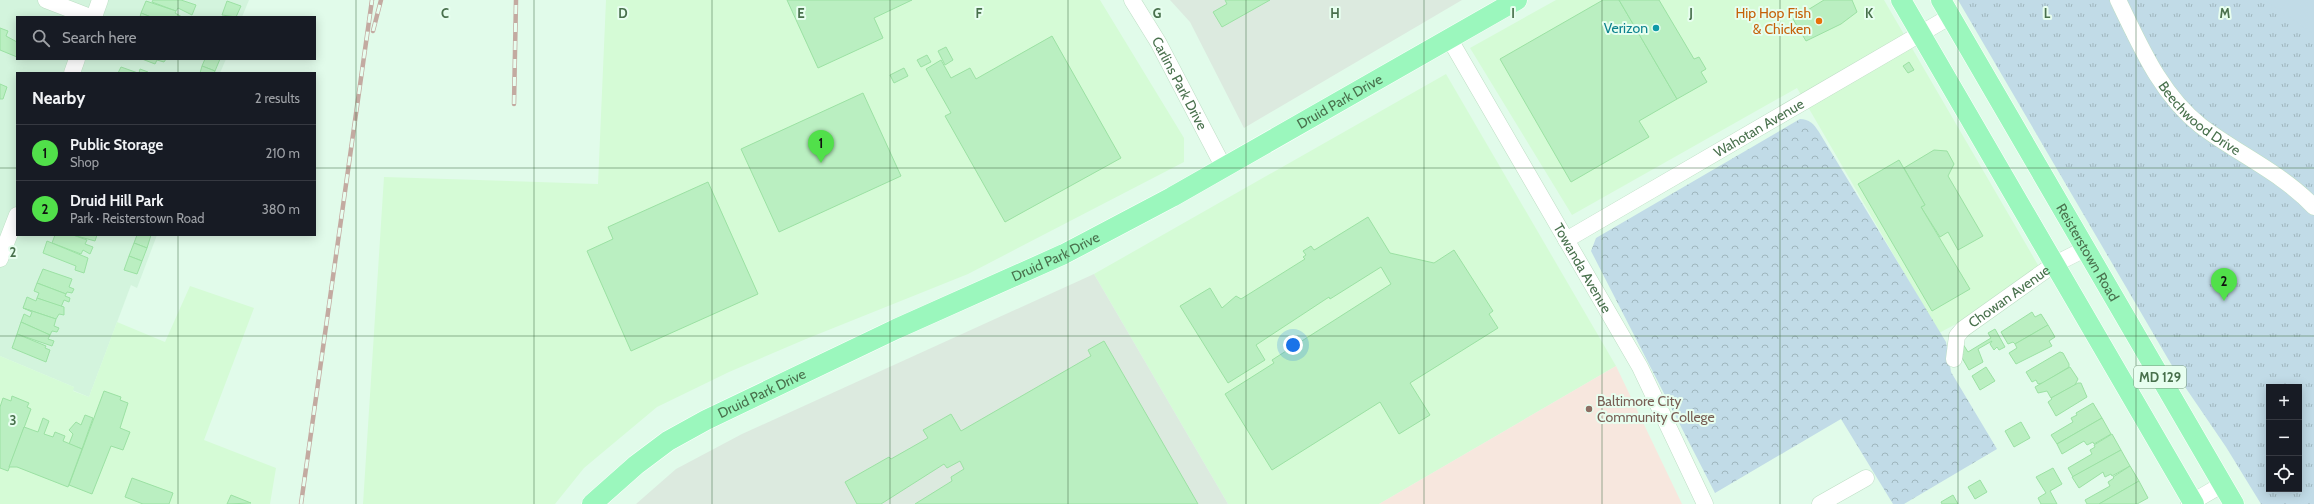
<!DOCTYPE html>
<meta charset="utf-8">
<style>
:root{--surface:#171b24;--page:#242831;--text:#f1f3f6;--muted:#9ea1a6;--line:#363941;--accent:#51e04a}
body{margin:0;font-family:Cabin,sans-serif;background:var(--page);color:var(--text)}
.controls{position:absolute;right:12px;bottom:12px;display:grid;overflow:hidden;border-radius:0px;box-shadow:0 2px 10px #0003}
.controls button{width:36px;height:36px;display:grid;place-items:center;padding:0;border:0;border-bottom:1px solid var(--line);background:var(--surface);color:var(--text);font:20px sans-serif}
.you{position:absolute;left:1293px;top:345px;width:14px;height:14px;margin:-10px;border:3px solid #fff;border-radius:50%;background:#1a73e8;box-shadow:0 0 0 6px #1a73e833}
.badge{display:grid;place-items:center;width:26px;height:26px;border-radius:50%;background:var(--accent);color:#111;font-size:13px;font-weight:700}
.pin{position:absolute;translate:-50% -33px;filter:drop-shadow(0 1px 2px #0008)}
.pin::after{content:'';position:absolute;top:21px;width:14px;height:12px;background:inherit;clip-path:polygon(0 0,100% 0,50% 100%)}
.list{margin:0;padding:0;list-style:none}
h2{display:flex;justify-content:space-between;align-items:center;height:52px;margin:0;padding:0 16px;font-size:17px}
h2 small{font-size:13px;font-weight:400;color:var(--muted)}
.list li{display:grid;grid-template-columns:26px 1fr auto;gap:12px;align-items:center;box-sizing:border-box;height:56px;padding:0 16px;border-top:1px solid var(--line)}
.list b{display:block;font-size:15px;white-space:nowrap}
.list p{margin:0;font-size:13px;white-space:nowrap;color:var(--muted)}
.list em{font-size:13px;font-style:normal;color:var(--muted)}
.icon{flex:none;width:22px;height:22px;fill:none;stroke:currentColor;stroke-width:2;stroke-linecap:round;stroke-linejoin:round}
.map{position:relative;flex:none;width:2314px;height:504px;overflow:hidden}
.search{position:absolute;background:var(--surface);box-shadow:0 2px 10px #0003;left:16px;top:16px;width:300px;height:44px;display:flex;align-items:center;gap:10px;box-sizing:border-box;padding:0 14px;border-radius:0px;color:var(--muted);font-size:15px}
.panel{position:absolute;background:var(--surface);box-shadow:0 2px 10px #0003;left:16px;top:72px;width:300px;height:164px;border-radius:0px}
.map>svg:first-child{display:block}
.residential{fill:#d3f4dd}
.commercial{fill:#d5fbd6}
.industrial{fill:#dceadf}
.education{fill:#f7e7de}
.grass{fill:url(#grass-tufts);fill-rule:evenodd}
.forest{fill:url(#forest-crowns)}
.garden{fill:#c1dbe7}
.building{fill:#baefc1;stroke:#9be1a3}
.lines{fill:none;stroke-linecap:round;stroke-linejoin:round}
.minor-casing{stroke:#bddec4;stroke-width:17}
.major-casing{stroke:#fff;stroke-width:21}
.minor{stroke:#fff;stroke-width:16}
.major{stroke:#9bf7bd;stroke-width:20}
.rail-casing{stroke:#c3aaa1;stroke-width:4.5}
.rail{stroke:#e7feef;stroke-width:3;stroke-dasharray:9;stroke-linecap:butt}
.grid{fill:none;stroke:#49714d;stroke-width:1;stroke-opacity:0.55}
.food-dot{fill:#e8710a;stroke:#e7feef;stroke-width:1.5}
.culture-dot{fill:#0f9aa8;stroke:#e7feef;stroke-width:1.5}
.education-dot{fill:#8d6e63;stroke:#e7feef;stroke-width:1.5}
.labels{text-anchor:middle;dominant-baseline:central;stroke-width:4;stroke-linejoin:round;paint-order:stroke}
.shield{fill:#e7feef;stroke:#789b7e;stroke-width:1}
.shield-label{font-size:13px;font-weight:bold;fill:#49714d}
.food-label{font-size:14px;fill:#c56008;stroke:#e7feef;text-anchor:end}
.culture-label{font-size:14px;fill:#0d838f;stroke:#e7feef;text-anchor:end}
.street-label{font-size:14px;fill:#49714d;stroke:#e7feef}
.education-label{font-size:14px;fill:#785e54;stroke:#e7feef;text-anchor:start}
.grid-label{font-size:13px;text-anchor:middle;font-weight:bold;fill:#49714d;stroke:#e7feef;stroke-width:4;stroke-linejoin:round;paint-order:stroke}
</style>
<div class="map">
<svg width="2314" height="504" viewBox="0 0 2314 504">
<defs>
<pattern id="grass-tufts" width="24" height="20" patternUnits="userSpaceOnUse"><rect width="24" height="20" fill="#c1dbe7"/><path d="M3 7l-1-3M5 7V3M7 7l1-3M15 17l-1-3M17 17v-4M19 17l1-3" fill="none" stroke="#9fb6bd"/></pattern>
<pattern id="forest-crowns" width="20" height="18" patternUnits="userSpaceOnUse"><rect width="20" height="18" fill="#c1dbe7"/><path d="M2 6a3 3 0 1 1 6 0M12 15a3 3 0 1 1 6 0" fill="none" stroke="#9fb6bd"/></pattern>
</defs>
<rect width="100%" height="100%" fill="#e1fbea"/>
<path class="residential" d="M0,0H249L242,17H17V59H226L220,73H17V235H157L137,288L131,285L89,397L72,390L74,387L0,356Z"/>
<g class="commercial">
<path d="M606,0H1100L1184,138V162L968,274L806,339L729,372L657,407L584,468L555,504H363L384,177L598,184Z"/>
<path d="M1556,0H1884L2045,277L1939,333L1797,88L1572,215L1470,48Z"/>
<path d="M1446,74L1616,366L1379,504H1228L1094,274Z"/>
<path d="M190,286L254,308L204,440L276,468L270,504H0V356L74,387L73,391L89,397L117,322L165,342Z"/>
</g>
<g class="industrial">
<path d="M1170,0H1462L1244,128L1190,22Z"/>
<path d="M1094,274L1228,504H636L676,469L742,434Z"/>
</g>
<path class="education" d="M1616,366L1682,504H1379Z"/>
<path class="grass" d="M1958,0H2314V504H2261L2226,447L2181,381ZM2269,387H2299V489H2269Z"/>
<path class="forest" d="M1800,119C1809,119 1814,124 1819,132L1946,342L1951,372L1997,449L1904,504H1893L1841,419L1715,493L1591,251L1596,238Z"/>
<path class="garden" d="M2264,0H2314V34Z"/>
<g class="building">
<path d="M153,0H181L196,5L192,15L178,8L176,11L152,2Z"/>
<path d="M787,0H912L874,18L883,38L818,68Z"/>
<path d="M1225,0H1270L1222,27L1213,12L1227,4Z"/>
<path d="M1603,0H1619L1677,99L1639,121L1649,137L1571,182L1500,59Z"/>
<path d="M1619,0H1659L1694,59L1699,57L1706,69L1701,72L1707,82L1677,99Z"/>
<path d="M1824,0H1852L1857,12L1841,24L1806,41L1793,19Z"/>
<path d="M146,1L176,11L175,13L182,17H151L141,13Z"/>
<path d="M227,1L241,6L236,17L222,15Z"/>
<path d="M141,13L151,17H140Z"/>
<path d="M0,28L8,31L6,36L17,42V57L0,50Z"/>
<path d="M1052,36L1121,158L1005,222L945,116L951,113L926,69L941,60L951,78L970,68L976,79Z"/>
<path d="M946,47L953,60L945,65L938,51Z"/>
<path d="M927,55L931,62L921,67L917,60Z"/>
<path d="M142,59H166L164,62L157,60L155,64Z"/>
<path d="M205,59H220L215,71L202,66Z"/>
<path d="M1909,62L1914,70L1908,73L1903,66Z"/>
<path d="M202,66L215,71L214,73H200Z"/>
<path d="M121,67L138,73H118Z"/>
<path d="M904,68L908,76L894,83L890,75Z"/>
<path d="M140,69L148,72L147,73H139Z"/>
<path d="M0,84L7,87L3,99H0Z"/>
<path d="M863,93L901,176L779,232L741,149Z"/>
<path d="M1934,150L1947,151L1954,164L1948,176L1983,236L1958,250L1948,232L1940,237L1921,207L1925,205L1904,168Z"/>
<path d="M1899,160L1925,205L1921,207L1970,289L1932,311L1858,184Z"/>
<path d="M708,182L758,294L631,351L587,251L613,239L608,227Z"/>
<path d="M1368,217L1390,253L1434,263L1454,250L1493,311L1489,314L1498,328L1410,383L1430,415L1399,434L1380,402L1272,470L1225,394L1274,363L1272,360L1391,284L1381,267L1330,299L1329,297L1256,345L1265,360L1228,383L1180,306L1210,288L1222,308L1236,296L1241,299L1305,259L1303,257L1306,255L1303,251L1311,246L1314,250L1316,249Z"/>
<path d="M55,235H73L87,240L85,244L93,247L90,254L83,250L81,254L52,243Z"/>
<path d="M73,235H97L95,241Z"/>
<path d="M137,235H151L147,248L134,243Z"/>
<path d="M47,241L88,258L84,273L75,270L76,266L43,253Z"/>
<path d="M134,243L147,248L142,261L129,256Z"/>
<path d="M129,256L142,261L137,274L124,270Z"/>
<path d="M43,269L72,279L69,287L74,289L72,293L67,292L66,294L37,283Z"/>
<path d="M37,283L66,294L65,296L70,298L69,302L64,300L61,307L37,298L39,293L34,291Z"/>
<path d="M27,297L36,301L37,298L64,307V315L59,314L56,319L23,308Z"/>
<path d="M23,308L56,319L54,326L59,328L57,332L52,331L50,335L21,322L24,314L30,317L32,312Z"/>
<path d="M2032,312L2035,317L2041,314L2048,325L2015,344L2013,342L2008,344L2001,332Z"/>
<path d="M21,322L50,335L48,339L54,341L52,346L17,334Z"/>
<path d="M2048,325L2055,337L2049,341L2052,346L2016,364L2009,353L2017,348L2015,344Z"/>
<path d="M1995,329L2005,347L1999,350L1997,347L1994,350L1990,344L1992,341L1978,349L1983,362L1969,370L1961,356L1963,355L1958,346L1963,344L1968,352L1991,338L1988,333Z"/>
<path d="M17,334L46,346L45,348L50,350L46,362L12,348Z"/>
<path d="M1104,341L1198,504H915L952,481L951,477L964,469L960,461L947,468L944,464L881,504H857L845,482L889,457L891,459L928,438L923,430L951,414L961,431L1091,356L1088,350Z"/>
<path d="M2060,352L2063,353L2069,364V367L2043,383L2038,384L2036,380L2032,382L2026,372Z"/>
<path d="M1986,367L1995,381L1980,390L1972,376Z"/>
<path d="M2070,367L2078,379L2075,385L2051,398L2047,391L2038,393L2035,387Z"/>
<path d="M2078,383H2081L2087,397L2056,416L2048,402L2052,399L2051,398Z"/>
<path d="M104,391L121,397L120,400L128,403L120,428L130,432L123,450L111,446L92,494L69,485Z"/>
<path d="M12,396L29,403L27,407L31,409L8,471L0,468V407L3,398L11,401Z"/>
<path d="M2093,403L2102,418L2057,444L2051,435L2073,422L2071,418L2077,415L2076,413Z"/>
<path d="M85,415L93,418L82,449L69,444L73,434L69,430L76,422L81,425Z"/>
<path d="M43,418L49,421L44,434L53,437L55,432L65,436L63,441L82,449L68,487L17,467H9L24,427L38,432Z"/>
<path d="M2102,418L2111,434L2094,444L2093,442L2087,445L2084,441L2062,454L2057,444Z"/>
<path d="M2021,422L2030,438L2014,447L2005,431Z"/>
<path d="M2112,434L2121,450L2073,477L2068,468L2092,454L2090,450L2095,447L2094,445Z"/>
<path d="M2121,450L2130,466L2112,476L2111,474L2105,477L2103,472L2079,488L2072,477Z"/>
<path d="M2130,466L2139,481L2099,504H2087L2085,500L2110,486L2108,482L2114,478L2113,477Z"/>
<path d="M2053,468L2062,484L2050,491L2057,504H2041L2038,498L2046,493L2036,477Z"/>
<path d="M132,478L173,493L169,504H143L125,497Z"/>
<path d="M1980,480L1987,492L1975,499L1968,487Z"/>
<path d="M2139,481L2148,498L2137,504H2099Z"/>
<path d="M231,495L251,503L227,504Z"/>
<path d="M1953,495L1958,504H1942L1941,502Z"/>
</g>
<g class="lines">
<defs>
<g id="minor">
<path d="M46,0L90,17"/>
<path id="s1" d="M1132,0L1158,42L1224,168"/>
<path id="s2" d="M2118,0C2140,45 2160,94 2201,126C2238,154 2282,173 2314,207"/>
<path d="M94,17L100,0"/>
<path id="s3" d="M1449,38L1640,367L1705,504"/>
<path d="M72,73L77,59"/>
<path id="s4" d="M1566,240L1951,16"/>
<path d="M0,259L17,215"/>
<path id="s5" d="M1954,359L1957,336L1963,329L2053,265L2085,249"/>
<path d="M1820,504L1866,478"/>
<path d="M2189,504L2223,484"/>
</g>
<g id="major">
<path d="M1901,0L2194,504"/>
<path id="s6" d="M1941,0L2234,504"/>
<path id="s7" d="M592,504L636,465L668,441L706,420L896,329L1064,254L1172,197L1517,0"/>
</g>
</defs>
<use href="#minor" class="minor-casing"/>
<use href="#major" class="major-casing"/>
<use href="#minor" class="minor"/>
<use href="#major" class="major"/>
<defs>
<g id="rail">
<path d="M373,31L381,0"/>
<path d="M514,104L516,0"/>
<path d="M301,504L372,0"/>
</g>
</defs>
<use href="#rail" class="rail-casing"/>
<use href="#rail" class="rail"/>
</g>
<path class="grid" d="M178,0V17M356,0V504M534,0V504M712,0V504M890,0V504M1068,0V504M1246,0V504M1424,0V504M1602,0V504M1780,0V504M1958,0V504M2136,0V504M178,59V73M0,168H17M315,168H2314M178,235V504M0,336H2314"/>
<circle class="food-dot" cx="1819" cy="21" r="4"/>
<circle class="culture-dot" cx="1656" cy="28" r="4"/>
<circle class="education-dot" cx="1589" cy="409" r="4"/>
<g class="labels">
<rect class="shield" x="2134" y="366" width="52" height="22" rx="3"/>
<g class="shield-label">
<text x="2160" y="377">MD 129</text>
</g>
<g class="food-label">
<text x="1811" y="13">Hip Hop Fish<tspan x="1811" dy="16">&amp; Chicken</tspan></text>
</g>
<g class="culture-label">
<text x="1648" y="28">Verizon</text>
</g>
<g class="street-label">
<text stroke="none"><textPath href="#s1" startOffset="96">Carlins Park Drive</textPath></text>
<text stroke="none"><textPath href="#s7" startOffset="852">Druid Park Drive</textPath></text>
<text stroke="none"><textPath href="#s2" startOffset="146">Beechwood Drive</textPath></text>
<text stroke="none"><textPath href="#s4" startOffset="223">Wahotan Avenue</textPath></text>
<text stroke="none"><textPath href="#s6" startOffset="292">Reisterstown Road</textPath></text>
<text stroke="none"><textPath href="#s7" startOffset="528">Druid Park Drive</textPath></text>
<text stroke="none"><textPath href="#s3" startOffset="266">Towanda Avenue</textPath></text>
<text stroke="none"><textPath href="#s5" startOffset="89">Chowan Avenue</textPath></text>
<text stroke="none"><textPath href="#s7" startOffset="204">Druid Park Drive</textPath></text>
</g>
<g class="education-label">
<text x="1597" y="401">Baltimore City<tspan x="1597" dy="16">Community College</tspan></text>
</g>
</g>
<g class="grid-label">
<text x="445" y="18">C</text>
<text x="623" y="18">D</text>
<text x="801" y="18">E</text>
<text x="979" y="18">F</text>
<text x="1157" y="18">G</text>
<text x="1335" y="18">H</text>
<text x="1513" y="18">I</text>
<text x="1691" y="18">J</text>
<text x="1869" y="18">K</text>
<text x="2047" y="18">L</text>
<text x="2225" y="18">M</text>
<text x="13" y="257">2</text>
<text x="13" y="425">3</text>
</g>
</svg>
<div class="controls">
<button>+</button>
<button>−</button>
<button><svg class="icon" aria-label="locate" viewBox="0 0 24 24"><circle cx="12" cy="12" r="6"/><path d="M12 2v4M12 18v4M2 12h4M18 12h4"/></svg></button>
</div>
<div class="you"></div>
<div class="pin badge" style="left:821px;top:163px">1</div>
<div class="pin badge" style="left:2224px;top:301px">2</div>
<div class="search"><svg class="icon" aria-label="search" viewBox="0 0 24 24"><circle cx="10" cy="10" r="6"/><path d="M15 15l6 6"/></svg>Search here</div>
<section class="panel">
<h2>Nearby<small>2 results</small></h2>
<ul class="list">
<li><span class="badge">1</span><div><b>Public Storage</b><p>Shop</p></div><em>210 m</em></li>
<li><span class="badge">2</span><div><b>Druid Hill Park</b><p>Park · Reisterstown Road</p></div><em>380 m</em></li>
</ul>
</section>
</div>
